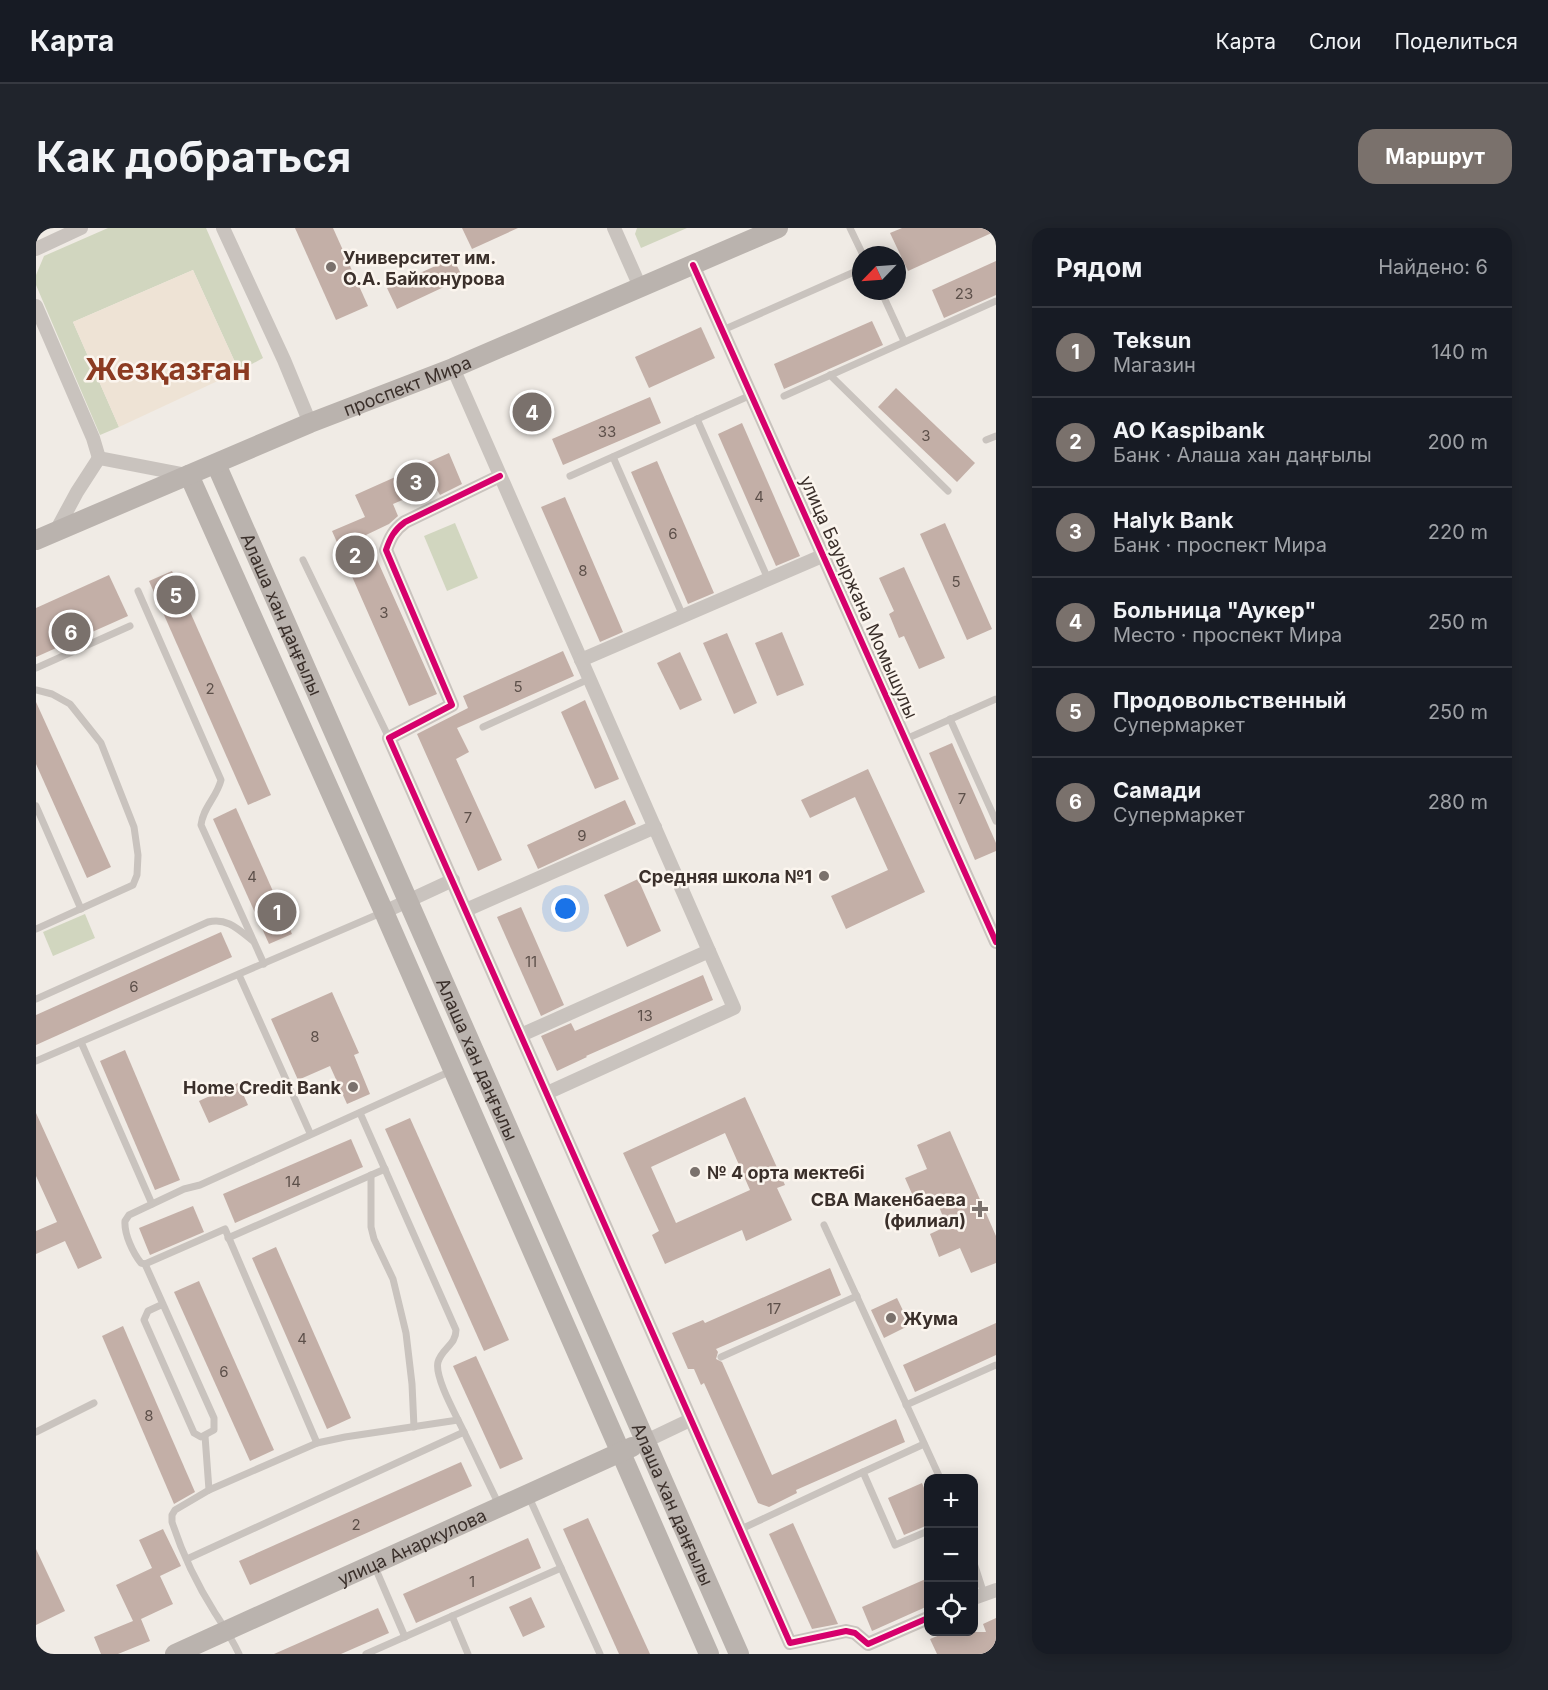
<!DOCTYPE html>
<html lang="ru">
<meta charset="utf-8">
<style>
:root{--surface:#171b24;--page:#20242c;--text:#f1f3f6;--muted:#9ea1a6;--line:#363941;--accent:#7a716c}
body{margin:0;font-family:Inter,sans-serif;background:var(--page);color:var(--text)}
.controls{position:absolute;right:18px;bottom:18px;display:grid;overflow:hidden;border-radius:12px;box-shadow:0 3px 15px #0003}
.controls button{width:54px;height:54px;display:grid;place-items:center;padding:0;border:0;border-bottom:2px solid var(--line);background:var(--surface);color:var(--text);font:30px sans-serif}
.compass{position:absolute;left:816px;top:18px;width:54px;height:54px;border-radius:50%;background:var(--surface);box-shadow:0 3px 15px #0003;rotate:245deg}
.you{position:absolute;left:530px;top:681px;width:21px;height:21px;margin:-15px;border:4px solid #fff;border-radius:50%;background:#1a73e8;box-shadow:0 0 0 9px #1a73e833}
.badge{display:grid;place-items:center;width:39px;height:39px;border-radius:50%;background:var(--accent);color:#fff;font-size:20px;font-weight:700}
.pin{position:absolute;translate:-50% -50%;border:3px solid #fff;box-shadow:0 2px 6px #0006}
.list{margin:0;padding:0;list-style:none}
h2{display:flex;justify-content:space-between;align-items:center;height:78px;margin:0;padding:0 24px;font-size:26px}
h2 small{font-size:20px;font-weight:400;color:var(--muted)}
.list li{display:grid;grid-template-columns:39px 1fr auto;gap:18px;align-items:center;box-sizing:border-box;height:90px;padding:0 24px;border-top:2px solid var(--line)}
.list b{display:block;font-size:22px;white-space:nowrap}
.list p{margin:0;font-size:20px;white-space:nowrap;color:var(--muted)}
.list em{font-size:20px;font-style:normal;color:var(--muted)}
.icon{flex:none;width:33px;height:33px;fill:none;stroke:currentColor;stroke-width:2;stroke-linecap:round;stroke-linejoin:round}
.map{position:relative;flex:none;width:960px;height:1426px;overflow:hidden;border-radius:18px}
header{display:flex;align-items:center;gap:36px;box-sizing:border-box;height:84px;padding:0 30px;background:var(--surface);border-bottom:2px solid var(--line)}
header strong{font-size:28px}
nav{display:flex;gap:33px;margin-inline-start:auto;font-size:21px}
.intro{display:flex;align-items:center;justify-content:space-between;box-sizing:border-box;height:144px;padding:0 36px}
h1{margin:0;font-size:42px}
.button{padding:15px 27px;border-radius:18px;background:var(--accent);color:#fff;font-size:21px;font-weight:700}
main{display:flex;gap:36px;padding:0 36px}
aside{flex:1;background:var(--surface);border-radius:18px;box-shadow:0 3px 15px #0003}
.map>svg:first-child{display:block}
.green{fill:#d1d6bf}
.plaza{fill:#eee3d5}
.building{fill:#c3afa7;fill-rule:evenodd}
.lines{fill:none;stroke-linecap:round;stroke-linejoin:round}
.lane{stroke:#c9c3be;stroke-width:7}
.street{stroke:#c9c3be;stroke-width:14}
.secondary{stroke:#bab3ae;stroke-width:20}
.cycleway-casing{stroke:#fbf5ee;stroke-width:10}
.cycleway{stroke:#d6006c;stroke-width:6}
.poi-dot{fill:#7a716c;stroke:#fbf5ee;stroke-width:2}
.labels{text-anchor:middle;dominant-baseline:central;stroke-width:5;stroke-linejoin:round;paint-order:stroke}
.number-label{font-size:15px;fill:#5d504a}
.poi-label{font-size:18px;font-weight:bold;fill:#3b302b;stroke:#fbf5ee;text-anchor:start}
.street-label{font-size:18px;fill:#3b302b;stroke:#fbf5ee}
.town-label{font-size:30px;font-weight:bold;fill:#8c3b22;stroke:#fbf5ee}
</style>
<header>
<strong>Карта</strong>
<nav><a>Карта</a><a>Слои</a><a>Поделиться</a></nav>
</header>
<div class="intro"><h1>Как добраться</h1><a class="button">Маршрут</a></div>
<main>
<div class="map">
<svg width="960" height="1426" viewBox="0 0 960 1426">
<rect width="100%" height="100%" fill="#f0ebe5"/>
<g class="green">
<path d="M72,0H170L227,130L203,143L157,42L37,94L83,199L64,207L0,57V47L8,28Z"/>
<path d="M601,0H651L605,20L599,6Z"/>
<path d="M419,295L442,350L411,363L388,308Z"/>
<path d="M49,686L59,710L17,728L7,704Z"/>
</g>
<path class="plaza" d="M157,42L203,143L83,199L37,94Z"/>
<g class="building">
<path d="M259,0H297L332,78L300,92Z"/>
<path d="M426,0H482L436,21Z"/>
<path d="M866,0H960V3L872,43L854,5Z"/>
<path d="M417,30L427,50L361,81L351,60Z"/>
<path d="M960,33V67L908,90L896,62Z"/>
<path d="M836,93L847,117L748,161L738,136Z"/>
<path d="M665,99L679,130L613,160L599,129Z"/>
<path d="M860,160L939,235L921,254L842,179Z"/>
<path d="M502,167L512,190L490,201L479,178Z"/>
<path d="M614,169L625,195L527,237L516,211Z"/>
<path d="M706,195L764,328L740,338L682,206Z"/>
<path d="M413,225L426,256L404,267L399,258L357,276L362,288L353,296L330,307L401,466L373,478L296,303L329,289L319,267Z"/>
<path d="M621,233L678,365L652,376L595,244Z"/>
<path d="M529,269L587,404L564,414L505,279Z"/>
<path d="M909,295L956,401L931,412L884,306Z"/>
<path d="M868,339L909,430L883,441L868,408L863,410L853,386L858,383L843,350Z"/>
<path d="M136,343L235,567L212,577L113,353Z"/>
<path d="M73,347L92,388L0,429V380Z"/>
<path d="M746,404L768,457L741,468L719,415Z"/>
<path d="M691,405L721,475L698,486L667,415Z"/>
<path d="M527,423L538,448L421,500L433,524L420,531L466,632L442,643L381,506L432,480L427,468Z"/>
<path d="M644,424L666,472L644,482L621,435Z"/>
<path d="M549,472L583,551L559,561L525,484Z"/>
<path d="M0,474L75,639L51,650L0,536Z"/>
<path d="M916,515L960,615V623L939,632L893,525Z"/>
<path d="M832,541L889,664L810,701L795,668L852,642L819,569L774,590L765,572Z"/>
<path d="M589,572L600,596L502,641L491,617Z"/>
<path d="M200,580L256,706L233,716L177,591Z"/>
<path d="M602,651L625,703L591,719L568,667Z"/>
<path d="M485,679L528,777L505,788L461,689Z"/>
<path d="M185,704L196,729L0,817V787Z"/>
<path d="M667,747L677,772L550,828L551,829L521,843L505,808L535,795L539,803Z"/>
<path d="M296,764L323,825L318,827L334,866L311,876L294,838L262,852L235,791Z"/>
<path d="M89,822L144,952L119,962L64,833Z"/>
<path d="M202,855L212,877L173,895L163,873Z"/>
<path d="M709,869L749,957L741,960L756,992L710,1013L706,1002L629,1036L616,1007L623,1003L587,925ZM689,905L714,962L640,995L615,939Z"/>
<path d="M0,885L66,1030L42,1041L29,1013L0,1026V1003L21,994L0,948Z"/>
<path d="M374,890L473,1112L448,1123L349,901Z"/>
<path d="M914,903L960,1008V1035L935,1045L924,1020L903,1029L894,1006L911,998L898,967L880,975L869,950L891,941L881,917Z"/>
<path d="M315,911L327,939L199,995L187,966Z"/>
<path d="M157,978L168,1004L114,1027L103,1000Z"/>
<path d="M240,1019L315,1190L291,1201L216,1030Z"/>
<path d="M794,1040L805,1067L680,1121L682,1124L680,1131L686,1134L736,1247L860,1191L869,1214L760,1262L761,1265L733,1279L722,1275L668,1155L665,1157L658,1141H652L636,1105L667,1092L669,1095Z"/>
<path d="M163,1053L238,1222L214,1233L138,1064Z"/>
<path d="M861,1070L874,1097L848,1110L835,1082Z"/>
<path d="M960,1095V1127L879,1164L867,1137Z"/>
<path d="M87,1098L159,1264L138,1276L66,1108Z"/>
<path d="M440,1128L487,1231L464,1241L417,1138Z"/>
<path d="M425,1234L436,1258L214,1357L203,1333Z"/>
<path d="M886,1255L892,1270V1297L868,1307L852,1270Z"/>
<path d="M552,1290L614,1426H583L527,1301Z"/>
<path d="M757,1295L802,1396L776,1401L733,1306Z"/>
<path d="M127,1301L145,1338L124,1348L137,1376L105,1391L114,1413L82,1426H65L58,1409L97,1393L80,1357L116,1340L103,1312Z"/>
<path d="M492,1310L505,1340L380,1395L367,1366Z"/>
<path d="M0,1321L29,1383L0,1397Z"/>
<path d="M892,1350V1378L836,1403L826,1379Z"/>
<path d="M495,1369L509,1399L487,1409L473,1379Z"/>
<path d="M342,1380L353,1405L305,1426H238Z"/>
<path d="M960,1390V1426H901L894,1411L911,1404H950L947,1396Z"/>
</g>
<g class="lines">
<g class="lane">
<path d="M814,0L827,27"/>
<path d="M845,63L868,113"/>
<path d="M687,102L825,41"/>
<path d="M794,147L912,263"/>
<path d="M748,168L960,73"/>
<path d="M661,191L732,351"/>
<path d="M950,212L960,208"/>
<path d="M577,229L647,388"/>
<path d="M534,248L715,167"/>
<path d="M267,332L353,510"/>
<path d="M102,363L185,552C181,569 167,579 165,597L228,736"/>
<path d="M0,440L94,398"/>
<path d="M0,462L16,466L34,476L65,515L98,599L102,627L101,647L97,657L0,701"/>
<path d="M914,491L960,593"/>
<path d="M447,499L553,451"/>
<path d="M870,511L960,471"/>
<path d="M0,578L45,681"/>
<path d="M203,747L274,905"/>
<path d="M0,771L172,694C191,689 203,702 217,713"/>
<path d="M45,814L116,976"/>
<path d="M0,833L345,685"/>
<path d="M324,885L420,1102C420,1117 406,1120 402,1134C398,1149 421,1189 428,1204"/>
<path d="M335,947V999L338,1011L357,1051L370,1105L376,1156L378,1199"/>
<path d="M788,997L904,1250"/>
<path d="M192,1010L349,941"/>
<path d="M109,1036L178,1190V1202L165,1209L158,1205L108,1092L112,1083L127,1076"/>
<path d="M685,1129L821,1068"/>
<path d="M870,1177L960,1137"/>
<path d="M0,1204L58,1175"/>
<path d="M169,1208L173,1262L139,1282L136,1287V1294C146,1325 162,1358 179,1385C188,1399 196,1411 203,1426"/>
<path d="M281,1215L189,1001L109,1036L105,1035C97,1025 88,1006 89,993L93,987L148,961L164,957L415,843"/>
<path d="M888,1216L827,1244L859,1317L892,1303"/>
<path d="M173,1262L281,1215L309,1209L422,1192"/>
<path d="M492,1267L564,1426"/>
<path d="M703,1302L827,1244"/>
<path d="M151,1331L428,1204L463,1277"/>
<path d="M938,1335L948,1366"/>
<path d="M338,1337L369,1409"/>
<path d="M416,1388L432,1426"/>
<path d="M330,1426L525,1340"/>
</g>
<g class="street">
<path d="M187,0L248,132L274,195"/>
<path d="M578,0L605,61"/>
<path d="M0,21L45,0"/>
<path d="M657,37L960,714"/>
<path d="M0,78L57,210L63,230"/>
<path d="M417,140L698,780L511,865"/>
<path d="M464,248L369,294C358,302 354,310 350,322L416,477L353,510L754,1415L810,1403L819,1405L832,1416L892,1390"/>
<path d="M20,303L41,264L63,230L151,247"/>
<path d="M545,432L786,328"/>
<path d="M430,682L619,599"/>
<path d="M348,684L417,652"/>
<path d="M485,807L673,723"/>
<path d="M610,1213L654,1192"/>
<path d="M938,1370L960,1362"/>
</g>
<g class="secondary">
<path id="s1" d="M180,236L703,1426"/>
<path d="M153,247L348,684L673,1426"/>
<path id="s2" d="M0,312L274,195L417,140L742,0"/>
<path id="s3" d="M139,1426L596,1219"/>
</g>
<defs>
<g id="cycleway">
<path d="M657,37L960,714"/>
<path d="M464,248L369,294C358,302 354,310 350,322L416,477L353,510L754,1415L810,1403L819,1405L832,1416L892,1390"/>
</g>
</defs>
<use href="#cycleway" class="cycleway-casing"/>
<use href="#cycleway" class="cycleway"/>
</g>
<g class="poi-dot">
<circle cx="295" cy="39" r="6"/>
<circle cx="788" cy="648" r="6"/>
<circle cx="317" cy="859" r="6"/>
<circle cx="659" cy="944" r="6"/>
<path d="M941 972h6v6h6v6h-6v6h-6v-6h-6v-6h6z"/>
<circle cx="855" cy="1090" r="6"/>
</g>
<g class="labels">
<g class="number-label">
<text x="928" y="65">23</text>
<text x="571" y="203">33</text>
<text x="890" y="207">3</text>
<text x="723" y="268">4</text>
<text x="637" y="305">6</text>
<text x="547" y="342">8</text>
<text x="920" y="353">5</text>
<text x="348" y="384">3</text>
<text x="482" y="458">5</text>
<text x="174" y="460">2</text>
<text x="926" y="570">7</text>
<text x="432" y="589">7</text>
<text x="546" y="607">9</text>
<text x="216" y="648">4</text>
<text x="495" y="733">11</text>
<text x="98" y="758">6</text>
<text x="609" y="787">13</text>
<text x="279" y="808">8</text>
<text x="257" y="953">14</text>
<text x="738" y="1080">17</text>
<text x="266" y="1110">4</text>
<text x="188" y="1143">6</text>
<text x="113" y="1187">8</text>
<text x="320" y="1296">2</text>
<text x="436" y="1353">1</text>
</g>
<g class="poi-label">
<text x="307" y="29">Университет им.<tspan x="307" dy="21">О.А. Байконурова</tspan></text>
<text x="776" y="648" text-anchor="end">Средняя школа №1</text>
<text x="305" y="859" text-anchor="end">Home Credit Bank</text>
<text x="671" y="944">№ 4 орта мектебі</text>
<text x="930" y="971" text-anchor="end">СВА Макенбаева<tspan x="930" dy="21">(филиал)</tspan></text>
<text x="867" y="1090">Жума</text>
</g>
<g class="street-label">
<text stroke="none"><textPath href="#s2" startOffset="402">проспект Мира</textPath></text>
<text transform="translate(823 369) rotate(66)">улица Бауыржана Момышулы</text>
<text stroke="none"><textPath href="#s1" startOffset="164">Алаша хан даңғылы</textPath></text>
<text stroke="none"><textPath href="#s1" startOffset="650">Алаша хан даңғылы</textPath></text>
<text stroke="none"><textPath href="#s1" startOffset="1136">Алаша хан даңғылы</textPath></text>
<text stroke="none"><textPath href="#s3" startOffset="260">улица Анаркулова</textPath></text>
</g>
<g class="town-label">
<text x="132" y="141">Жезқазған</text>
</g>
</g>
</svg>
<div class="controls">
<button>+</button>
<button>−</button>
<button><svg class="icon" aria-label="locate" viewBox="0 0 24 24"><circle cx="12" cy="12" r="6"/><path d="M12 2v4M12 18v4M2 12h4M18 12h4"/></svg></button>
</div>
<svg class="compass" viewBox="-18 -18 36 36"><path d="M0-13l5 13h-10z" fill="#e53935"/><path d="M0 13l5-13h-10z" fill="#9ea1a6"/></svg>
<div class="you"></div>
<div class="pin badge" style="left:241px;top:684px">1</div>
<div class="pin badge" style="left:319px;top:327px">2</div>
<div class="pin badge" style="left:380px;top:254px">3</div>
<div class="pin badge" style="left:496px;top:184px">4</div>
<div class="pin badge" style="left:140px;top:367px">5</div>
<div class="pin badge" style="left:35px;top:404px">6</div>
</div>
<aside>
<h2>Рядом<small>Найдено: 6</small></h2>
<ul class="list">
<li><span class="badge">1</span><div><b>Teksun</b><p>Магазин</p></div><em>140 m</em></li>
<li><span class="badge">2</span><div><b>AO Kaspibank</b><p>Банк · Алаша хан даңғылы</p></div><em>200 m</em></li>
<li><span class="badge">3</span><div><b>Halyk Bank</b><p>Банк · проспект Мира</p></div><em>220 m</em></li>
<li><span class="badge">4</span><div><b>Больница &quot;Аукер&quot;</b><p>Место · проспект Мира</p></div><em>250 m</em></li>
<li><span class="badge">5</span><div><b>Продовольственный</b><p>Супермаркет</p></div><em>250 m</em></li>
<li><span class="badge">6</span><div><b>Самади</b><p>Супермаркет</p></div><em>280 m</em></li>
</ul>
</aside>
</main>
